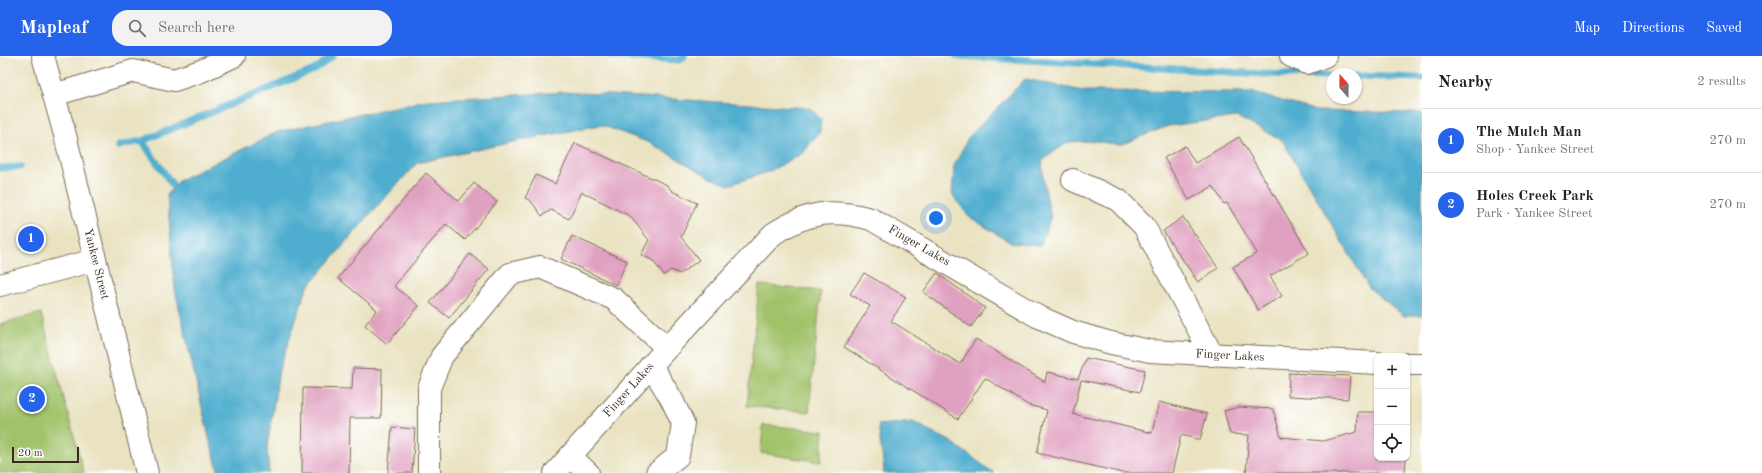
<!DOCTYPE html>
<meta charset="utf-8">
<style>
:root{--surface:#fff;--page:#f2f2f2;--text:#202124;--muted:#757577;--line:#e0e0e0;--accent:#2563eb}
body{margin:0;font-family:"Old Standard TT",serif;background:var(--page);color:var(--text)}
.controls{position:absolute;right:12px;bottom:12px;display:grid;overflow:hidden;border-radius:8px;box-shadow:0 1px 3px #0004}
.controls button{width:36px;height:36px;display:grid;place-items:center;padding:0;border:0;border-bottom:1px solid var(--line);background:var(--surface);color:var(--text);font:20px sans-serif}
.compass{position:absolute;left:1326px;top:12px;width:36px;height:36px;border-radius:50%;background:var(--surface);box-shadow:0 1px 3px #0004;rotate:340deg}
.scale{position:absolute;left:12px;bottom:10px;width:67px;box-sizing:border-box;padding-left:4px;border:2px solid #3b2a1e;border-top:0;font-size:11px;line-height:14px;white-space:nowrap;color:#3b2a1e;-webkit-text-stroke:3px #fff;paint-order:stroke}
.you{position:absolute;left:936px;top:162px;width:14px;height:14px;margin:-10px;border:3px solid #fff;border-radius:50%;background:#1a73e8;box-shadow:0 0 0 6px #1a73e833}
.badge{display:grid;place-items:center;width:26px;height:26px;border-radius:50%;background:var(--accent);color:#fff;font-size:13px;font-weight:700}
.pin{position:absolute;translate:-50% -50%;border:2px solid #fff;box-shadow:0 1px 4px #0006}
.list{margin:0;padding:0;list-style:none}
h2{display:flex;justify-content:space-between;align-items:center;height:52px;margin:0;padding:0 16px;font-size:17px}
h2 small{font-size:13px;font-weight:400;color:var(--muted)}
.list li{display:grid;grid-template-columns:26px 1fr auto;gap:12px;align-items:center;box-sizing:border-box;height:64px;padding:0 16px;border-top:1px solid var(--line)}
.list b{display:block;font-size:15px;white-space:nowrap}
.list p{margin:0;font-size:13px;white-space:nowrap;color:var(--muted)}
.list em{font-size:13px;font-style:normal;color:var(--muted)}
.icon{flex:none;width:22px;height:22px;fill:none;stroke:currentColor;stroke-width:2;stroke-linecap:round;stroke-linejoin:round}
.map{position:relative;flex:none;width:1422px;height:417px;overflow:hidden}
header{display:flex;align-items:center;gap:24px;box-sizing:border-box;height:56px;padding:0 20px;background:var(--accent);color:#fff}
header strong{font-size:19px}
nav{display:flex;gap:22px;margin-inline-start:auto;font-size:14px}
.search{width:280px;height:36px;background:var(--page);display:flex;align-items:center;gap:10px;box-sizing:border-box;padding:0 14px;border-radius:16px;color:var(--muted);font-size:15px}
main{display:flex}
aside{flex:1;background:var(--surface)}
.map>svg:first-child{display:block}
.green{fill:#a2c26b;stroke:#6e7644}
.water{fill:#50aecf;stroke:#466c76}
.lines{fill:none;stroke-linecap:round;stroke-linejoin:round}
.stream{stroke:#50aecf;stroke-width:7}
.building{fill:#e0a0c0}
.minor-casing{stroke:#786b57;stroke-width:24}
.minor{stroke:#fff;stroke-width:22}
.labels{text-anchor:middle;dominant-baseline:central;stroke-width:4;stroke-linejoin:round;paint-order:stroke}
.street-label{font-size:12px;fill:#3b2a1e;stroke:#fff}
</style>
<header>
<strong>Mapleaf</strong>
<div class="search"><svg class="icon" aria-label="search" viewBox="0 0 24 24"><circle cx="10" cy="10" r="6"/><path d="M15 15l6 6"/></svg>Search here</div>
<nav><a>Map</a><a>Directions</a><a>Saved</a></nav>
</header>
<main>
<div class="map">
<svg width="1422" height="417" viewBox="0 0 1422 417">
<rect width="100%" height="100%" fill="#fff"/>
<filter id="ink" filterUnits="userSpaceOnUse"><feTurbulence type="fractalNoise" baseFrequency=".025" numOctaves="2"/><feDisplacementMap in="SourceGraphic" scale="8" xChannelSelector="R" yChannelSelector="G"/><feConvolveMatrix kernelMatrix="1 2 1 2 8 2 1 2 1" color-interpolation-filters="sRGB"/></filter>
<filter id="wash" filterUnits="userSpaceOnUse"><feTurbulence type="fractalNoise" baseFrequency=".012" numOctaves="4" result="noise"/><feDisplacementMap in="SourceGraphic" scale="16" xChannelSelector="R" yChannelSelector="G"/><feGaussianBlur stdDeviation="0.9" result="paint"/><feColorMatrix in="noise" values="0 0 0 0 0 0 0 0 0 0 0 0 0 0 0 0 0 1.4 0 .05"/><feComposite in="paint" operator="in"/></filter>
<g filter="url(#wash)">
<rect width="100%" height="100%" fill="#eae3c2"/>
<g class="green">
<path d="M759,229L821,235L809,356L747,350Z"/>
<path d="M41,257L84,417H0V268Z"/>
<path d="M763,369L824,375L821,406L761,397Z"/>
</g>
<g class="water">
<path d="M1025,23L1083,35L1251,36L1317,55L1422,57V259L1404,260L1369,232L1282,84L1237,61L1168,70L1120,89L1094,85L1068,86L1042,105L1044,128L1051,161L1040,190L1011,187L968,160L952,138L954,110L968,82Z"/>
<path d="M565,36L810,52L821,63L820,76L803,97L770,115L729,129L713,123L650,87L601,69L508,87L417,107L372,156L307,232L279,314L267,392L269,417H219L210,386L175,234L167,139L180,124L277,76L427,44Z"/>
<path d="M913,366L950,385L994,417H883L884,413L878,369Z"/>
</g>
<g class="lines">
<g class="stream">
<path d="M610,0L680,4L684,0"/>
<path d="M957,0L1263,18L1332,20"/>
<path d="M1356,20L1422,22"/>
<path d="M142,85L174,131"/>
<path d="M118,90L142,85L314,14L333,0"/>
<path d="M0,112L20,111"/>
</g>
</g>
<g id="blocks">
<g class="building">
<path d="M1239,81L1309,197L1270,220L1282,240L1258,254L1233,211L1257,197L1227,147L1224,148L1213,130L1189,144L1164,102L1185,90L1195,107Z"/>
<path d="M575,87L667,129L672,135L697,147L681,181L699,204L680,218L671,214L664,219L652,204L641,199L649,184L630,160L582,136L569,163L551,154L542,160L531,145L525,142L536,119L555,128Z"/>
<path d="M426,117L459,145L474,127L497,146L465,184L446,168L394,230L419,250L387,288L365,269L377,254L338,222Z"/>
<path d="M1183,161L1218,212L1198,226L1163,175Z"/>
<path d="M572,180L627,205L616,229L561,203Z"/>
<path d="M470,198L489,213L449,262L430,247Z"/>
<path d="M864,217L906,241L891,265L960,308L976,283L1045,326L1047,316L1078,323L1086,302L1145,314L1140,336L1081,324L1073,358L1152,377L1159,346L1207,358L1200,384L1181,379L1172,417H1123L1037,397L1047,354L1028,349L985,322L958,363L844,291L870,250L850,238Z"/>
<path d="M937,217L985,252L971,271L923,236Z"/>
<path d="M353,312L382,313L381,362H350L349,417H302L303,332L352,333Z"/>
<path d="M1289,317L1350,320L1348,343L1288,340Z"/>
<path d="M1239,351L1273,353L1281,381L1323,385L1357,376L1358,356H1377V402H1406L1405,417H1246L1249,379L1230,378L1224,355Z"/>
<path d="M392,371L415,373L412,417H388Z"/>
</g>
</g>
</g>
<g filter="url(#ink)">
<use href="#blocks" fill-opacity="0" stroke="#786b57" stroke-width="1"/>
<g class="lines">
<defs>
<g id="minor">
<path d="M43,0L65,79L147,417"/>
<path d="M1291,0L1307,7L1325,0"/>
<path d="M54,39L133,15L174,24L201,15L234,0"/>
<path d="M1073,124L1118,144L1144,170L1212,299"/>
<path d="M0,229L95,204"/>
<path d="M1407,308H1422"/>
<path d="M651,309L672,344L683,367L678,400L657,417"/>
<path d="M570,400L588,417"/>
<path d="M429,417V332L442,300L510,218L540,211L614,243L667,292"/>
<path d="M555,417L667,292L773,178C807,156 832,152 871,163L1037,260L1073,276L1111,287L1150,295L1377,307"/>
</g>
</defs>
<use href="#minor" class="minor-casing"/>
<use href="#minor" class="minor"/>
</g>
</g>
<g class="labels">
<g class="street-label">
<text transform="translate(919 190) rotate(30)">Finger Lakes</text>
<text transform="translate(96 208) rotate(76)">Yankee Street</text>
<text transform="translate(1230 300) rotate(3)">Finger Lakes</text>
<text transform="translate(629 334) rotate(-48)">Finger Lakes</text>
</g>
</g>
</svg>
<div class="controls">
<button>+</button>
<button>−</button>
<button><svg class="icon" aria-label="locate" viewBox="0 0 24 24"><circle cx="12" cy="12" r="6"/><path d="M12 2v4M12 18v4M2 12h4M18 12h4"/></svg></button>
</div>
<svg class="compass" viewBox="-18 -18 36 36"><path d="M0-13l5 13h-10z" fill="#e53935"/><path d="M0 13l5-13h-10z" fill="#757577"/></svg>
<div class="scale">20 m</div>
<div class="you"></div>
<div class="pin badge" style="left:31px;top:183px">1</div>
<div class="pin badge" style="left:32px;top:343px">2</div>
</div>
<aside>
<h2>Nearby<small>2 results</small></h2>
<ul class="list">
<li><span class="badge">1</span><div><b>The Mulch Man</b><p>Shop · Yankee Street</p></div><em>270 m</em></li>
<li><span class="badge">2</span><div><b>Holes Creek Park</b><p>Park · Yankee Street</p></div><em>270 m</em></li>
</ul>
</aside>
</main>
